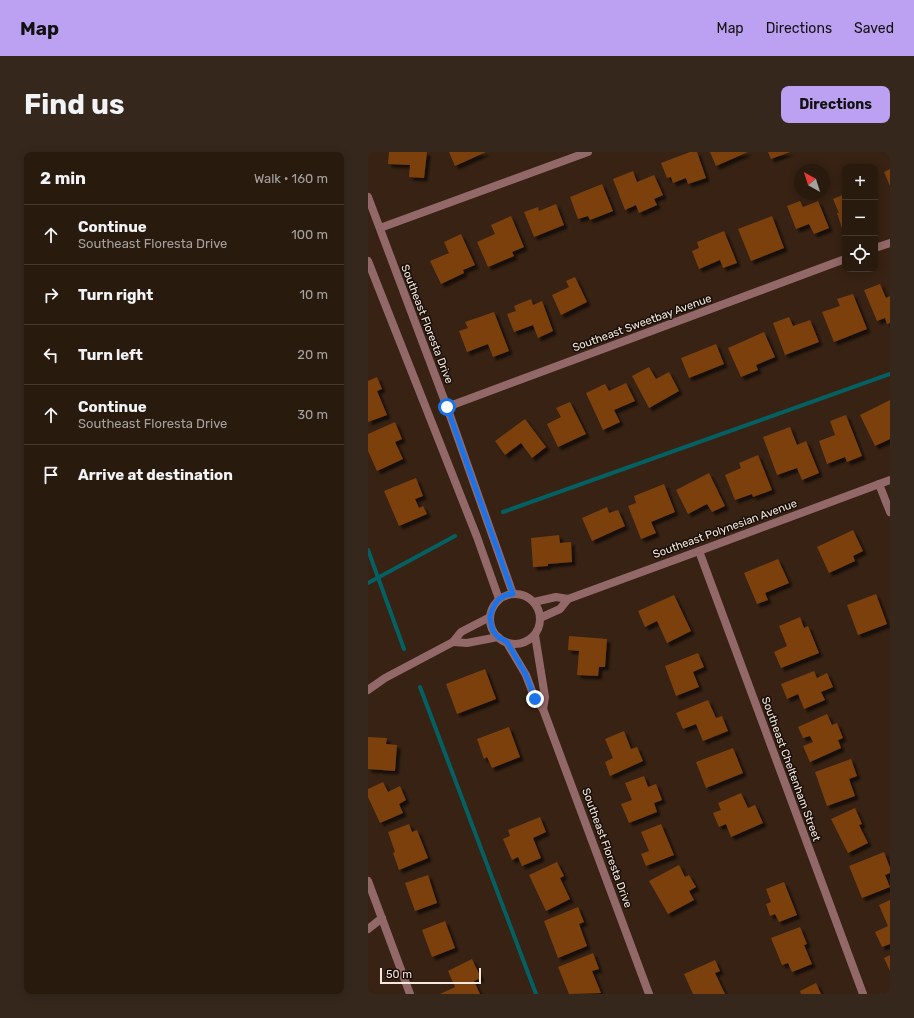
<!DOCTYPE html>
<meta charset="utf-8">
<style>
:root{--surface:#291a0e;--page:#35271c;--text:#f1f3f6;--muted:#a5a19e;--line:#45382e;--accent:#bca0f2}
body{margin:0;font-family:Rubik,sans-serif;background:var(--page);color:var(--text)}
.controls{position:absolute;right:12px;top:12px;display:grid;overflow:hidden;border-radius:8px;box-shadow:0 2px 10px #0003}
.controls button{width:36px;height:36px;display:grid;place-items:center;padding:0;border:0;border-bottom:1px solid var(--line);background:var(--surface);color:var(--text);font:20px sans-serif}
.compass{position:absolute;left:426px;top:12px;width:36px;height:36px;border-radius:50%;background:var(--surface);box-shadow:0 2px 10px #0003;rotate:321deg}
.scale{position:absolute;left:12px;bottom:10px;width:101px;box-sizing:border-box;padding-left:4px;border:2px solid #f7e8df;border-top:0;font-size:11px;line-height:14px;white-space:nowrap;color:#f7e8df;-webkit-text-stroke:3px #170e08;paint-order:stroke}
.stop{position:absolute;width:12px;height:12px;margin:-9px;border:3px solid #1a73e8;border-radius:50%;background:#fff}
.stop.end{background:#1a73e8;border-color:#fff;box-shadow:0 1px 4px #0008}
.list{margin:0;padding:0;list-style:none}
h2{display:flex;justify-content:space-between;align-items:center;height:52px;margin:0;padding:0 16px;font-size:17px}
h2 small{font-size:13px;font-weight:400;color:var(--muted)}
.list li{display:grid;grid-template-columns:26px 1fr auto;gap:12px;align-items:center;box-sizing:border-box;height:60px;padding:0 16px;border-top:1px solid var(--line)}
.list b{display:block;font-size:15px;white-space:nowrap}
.list p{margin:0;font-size:13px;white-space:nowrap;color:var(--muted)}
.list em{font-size:13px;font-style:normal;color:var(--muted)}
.icon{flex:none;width:22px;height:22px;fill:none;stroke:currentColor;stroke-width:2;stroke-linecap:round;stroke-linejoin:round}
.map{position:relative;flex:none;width:522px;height:842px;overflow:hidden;border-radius:8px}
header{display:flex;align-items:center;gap:24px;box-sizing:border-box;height:56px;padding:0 20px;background:var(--accent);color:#111}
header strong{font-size:19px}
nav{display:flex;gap:22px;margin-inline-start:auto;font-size:14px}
.intro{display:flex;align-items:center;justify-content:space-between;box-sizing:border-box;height:96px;padding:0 24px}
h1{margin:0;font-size:28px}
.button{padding:10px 18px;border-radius:8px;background:var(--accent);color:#111;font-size:14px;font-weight:700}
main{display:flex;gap:24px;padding:0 24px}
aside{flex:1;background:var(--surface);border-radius:8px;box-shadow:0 2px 10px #0003}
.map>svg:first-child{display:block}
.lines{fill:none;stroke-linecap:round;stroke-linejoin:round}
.stream{stroke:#046163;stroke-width:4}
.building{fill:#7b4010;filter:url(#shadow)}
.minor{stroke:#936868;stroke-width:8}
.tertiary{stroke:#936868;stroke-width:8}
.route{stroke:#1a73e8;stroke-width:5}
.labels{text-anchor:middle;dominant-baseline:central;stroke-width:3;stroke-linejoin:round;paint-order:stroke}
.street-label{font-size:11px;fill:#f7e8df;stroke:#170e08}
</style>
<header>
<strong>Map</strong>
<nav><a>Map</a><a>Directions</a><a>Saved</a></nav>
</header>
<div class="intro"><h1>Find us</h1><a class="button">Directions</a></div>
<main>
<aside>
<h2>2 min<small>Walk · 160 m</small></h2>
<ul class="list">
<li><svg class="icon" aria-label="ahead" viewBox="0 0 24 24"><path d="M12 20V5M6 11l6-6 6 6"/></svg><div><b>Continue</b><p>Southeast Floresta Drive</p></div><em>100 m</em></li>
<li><svg class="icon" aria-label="right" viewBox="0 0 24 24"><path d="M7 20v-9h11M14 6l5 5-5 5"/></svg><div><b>Turn right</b></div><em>10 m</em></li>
<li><svg class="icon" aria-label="left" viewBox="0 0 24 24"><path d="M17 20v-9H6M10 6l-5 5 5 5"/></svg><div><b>Turn left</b></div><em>20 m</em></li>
<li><svg class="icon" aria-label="ahead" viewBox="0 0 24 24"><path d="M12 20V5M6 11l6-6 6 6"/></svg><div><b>Continue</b><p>Southeast Floresta Drive</p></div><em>30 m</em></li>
<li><svg class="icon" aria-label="arrive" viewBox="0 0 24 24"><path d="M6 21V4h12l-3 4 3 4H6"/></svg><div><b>Arrive at destination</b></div></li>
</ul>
</aside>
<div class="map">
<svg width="522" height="842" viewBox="0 0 522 842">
<defs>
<filter id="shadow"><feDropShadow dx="3.5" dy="3.5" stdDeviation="1" flood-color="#0009"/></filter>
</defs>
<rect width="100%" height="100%" fill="#372213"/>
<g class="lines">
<g class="stream">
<path d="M135,360L522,222"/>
<path d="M0,398L36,497"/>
<path d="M0,431L87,384"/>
<path d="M52,535L168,842"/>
</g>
</g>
<g class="building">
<path d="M21,0H59L56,26L41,25L42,13L20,12Z"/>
<path d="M81,0H118L87,14Z"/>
<path d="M322,0H329L338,26L320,32L318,26L305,31L303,25L299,26L293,11Z"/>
<path d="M342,0H380L348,14Z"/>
<path d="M400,0H422L403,7Z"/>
<path d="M522,17V34L516,20Z"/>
<path d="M265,19L269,30L286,23L295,43L286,47L289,53L271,61L268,53L257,58L245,27Z"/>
<path d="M234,32L245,59L222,68L220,64L210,67L202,45Z"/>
<path d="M477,42V74L474,76L469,61H471L465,47Z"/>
<path d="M432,49L435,55L450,49L461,76L446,82L441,72L428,77L419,54Z"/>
<path d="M188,52L196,73L166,85L156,60L170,55L171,59Z"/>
<path d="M143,64L156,95L144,100L146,104L120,115L109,90L127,82L123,73Z"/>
<path d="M404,64L416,96L383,109L370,77Z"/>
<path d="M356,79L369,111L355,116L352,108L331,117L324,99L331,96L329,90Z"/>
<path d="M93,82L107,113L95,118L96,121L73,132L62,109L81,101L76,90Z"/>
<path d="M207,125L219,150L193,163L184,143L201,135L198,129Z"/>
<path d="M512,132L518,146L522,144V171L519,172L517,166L509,169L496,138Z"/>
<path d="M485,142L499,177L466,190L454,160L472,154L469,147Z"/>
<path d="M163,147L165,153L174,149L185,179L170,186L165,173L146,180L139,162L148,159L146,154Z"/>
<path d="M126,160L141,199L125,205L120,192L99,200L91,179L100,176L97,170Z"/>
<path d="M421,165L425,174L442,168L451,190L417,203L405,171Z"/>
<path d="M396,180L407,205L388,213L390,218L373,225L360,196Z"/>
<path d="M348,192L356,212L321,226L313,206Z"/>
<path d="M281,215L288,227L301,220L311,239L281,256L264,224Z"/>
<path d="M9,225L14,237L9,239L19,263L0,270V229Z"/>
<path d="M258,231L267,249L246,258L252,270L235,278L218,241L237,232L241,239Z"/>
<path d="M522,248V287L507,294L492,263Z"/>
<path d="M202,250L218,282L190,295L179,272L193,265L188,256Z"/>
<path d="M478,263L494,304L479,310L477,305L459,312L451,289L467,283L462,269Z"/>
<path d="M157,267L178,295L164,306L153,291L137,303L127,289Z"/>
<path d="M27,270L34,287L27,290L35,307L9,319L0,299V282Z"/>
<path d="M422,275L429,293L438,289L451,321L434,328L429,316L409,323L395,285Z"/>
<path d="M390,303L404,338L385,345L384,342L367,348L357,323L373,316L371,311Z"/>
<path d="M341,321L357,354L344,360L339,352L320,362L308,338Z"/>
<path d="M48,326L55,344L47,347L51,356L55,354L59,362L31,374L16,339Z"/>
<path d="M296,332L307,360L283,370L288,381L273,387L260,354L268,351L266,344Z"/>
<path d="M239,355L241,361L250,358L257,374L224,389L214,366Z"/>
<path d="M485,378L495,399L485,404L487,409L461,421L449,395Z"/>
<path d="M191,383L192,391L203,390L204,410L180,412V414L165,415L163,386Z"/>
<path d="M410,407L421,431L397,441L400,448L389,452L376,421Z"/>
<path d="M508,442L519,472L490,483L479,453Z"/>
<path d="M306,443L323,479L299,491L289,469L277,475L270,459Z"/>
<path d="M432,465L436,476L440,474L451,501L413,516L406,500L419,494L411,474Z"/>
<path d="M201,484L239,487L237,515H231L230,524L209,523L211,499L200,498Z"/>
<path d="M330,501L336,515L325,520L331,535L308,544L297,514Z"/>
<path d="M117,517L128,547L89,562L78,532Z"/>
<path d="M446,519L449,526L459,521L465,535L453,540L457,548L436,557L430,542L419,547L413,532Z"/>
<path d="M340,548L348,566L354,564L360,579L335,589L328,572L315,577L308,561Z"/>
<path d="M459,562L464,573L469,571L475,586L470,588L473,596L442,610L435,594L445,590L442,584L435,586L430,575Z"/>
<path d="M141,575L152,605L124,616L119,605L116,607L109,587Z"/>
<path d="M256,579L263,597L269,595L275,609L242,624L237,610L245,606L237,587Z"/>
<path d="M0,585L19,586L18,592L29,593L27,619L0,617Z"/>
<path d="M365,596L375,621L338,636L328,610Z"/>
<path d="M483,607L489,624L481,627L487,644L459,654L447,620Z"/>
<path d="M276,624L280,635L288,632L294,648L286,651L289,660L261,671L253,652L264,648L257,631Z"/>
<path d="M15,630L20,640L32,634L38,648L31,652L35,661L12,671L0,645V637Z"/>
<path d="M373,641L380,656L387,653L395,671L363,685L358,672L351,675L345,661L353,658L350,651Z"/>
<path d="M487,656L494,672L491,673L500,691L480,701L463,667Z"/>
<path d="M172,665L178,680L165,686L173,706L154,714L150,705L144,708L135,687L142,684L140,678Z"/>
<path d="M41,672L44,680L49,678L60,706L31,718L25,701L27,700L20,680Z"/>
<path d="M293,672L306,703L278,714L273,702L281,699L273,680Z"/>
<path d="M516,700L522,716V721L517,723L522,735L494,746L481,714Z"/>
<path d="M189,710L196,724L192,726L202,747L178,759L161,723Z"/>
<path d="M311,713L317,725L321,723L328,735L321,739L326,748L300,762L281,729Z"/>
<path d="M60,723L69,751L47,759L37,731Z"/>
<path d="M416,730L429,763L411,770L407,762L402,764L398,752L403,750L398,737Z"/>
<path d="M522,748V792L514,795L507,780L520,774L511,753Z"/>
<path d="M210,755L216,770L211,772L219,794L190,806L176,769Z"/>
<path d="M77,769L87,796L64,805L54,778Z"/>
<path d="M432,775L439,792L436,793L444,812L424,820L420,811L414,813L403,786Z"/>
<path d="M225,801L231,817L224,819L233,841L201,842L190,815Z"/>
<path d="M522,803V819L516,806Z"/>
<path d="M104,807L113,826L106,829L112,842H72L87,835L80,819Z"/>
<path d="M347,808L352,819L347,821L357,842H325L316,822Z"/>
<path d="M448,831L453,842H433L432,839Z"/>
</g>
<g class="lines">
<g class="minor">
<path d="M12,76L220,0"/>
<path d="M507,96L522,91"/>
<path d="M79,255L477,107"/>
<path d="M511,332L522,360"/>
<path d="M331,399L495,842"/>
<path d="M166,450L188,445L200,447L331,399L522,328"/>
<path d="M172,466L192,457L200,447"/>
<path d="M85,490L99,491L130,485"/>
<path d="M0,538L17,526L85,490L93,480L122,465"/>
<path d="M0,729L42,842"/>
<path d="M0,777L14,766"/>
</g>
<g class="tertiary">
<path d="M0,45L79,255L145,442"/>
<path d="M0,109L109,385L131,447"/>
<circle cx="147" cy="467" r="25"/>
<path d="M167,483L177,545L175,557"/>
<path d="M139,491L158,523L167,547L175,557L281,842"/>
</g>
</g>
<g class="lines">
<path class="route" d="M79,255L145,442L138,443L131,447L127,452L124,458L122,465L123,472L125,479L130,485L139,490L158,523L167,547"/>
</g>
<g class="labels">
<g class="street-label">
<text transform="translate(274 171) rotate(-20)">Southeast Sweetbay Avenue</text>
<text transform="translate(59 172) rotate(69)">Southeast Floresta Drive</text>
<text transform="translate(357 377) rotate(-20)">Southeast Polynesian Avenue</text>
<text transform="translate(423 617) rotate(70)">Southeast Cheltenham Street</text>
<text transform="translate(239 696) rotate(70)">Southeast Floresta Drive</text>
</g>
</g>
</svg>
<div class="controls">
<button>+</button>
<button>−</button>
<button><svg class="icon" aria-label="locate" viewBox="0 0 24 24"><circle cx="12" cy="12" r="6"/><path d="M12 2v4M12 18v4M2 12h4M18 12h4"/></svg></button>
</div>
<svg class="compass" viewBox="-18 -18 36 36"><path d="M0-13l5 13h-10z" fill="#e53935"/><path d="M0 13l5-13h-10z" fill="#a5a19e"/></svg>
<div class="scale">50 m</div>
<div class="stop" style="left:79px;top:255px"></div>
<div class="stop end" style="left:167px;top:547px"></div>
</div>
</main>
